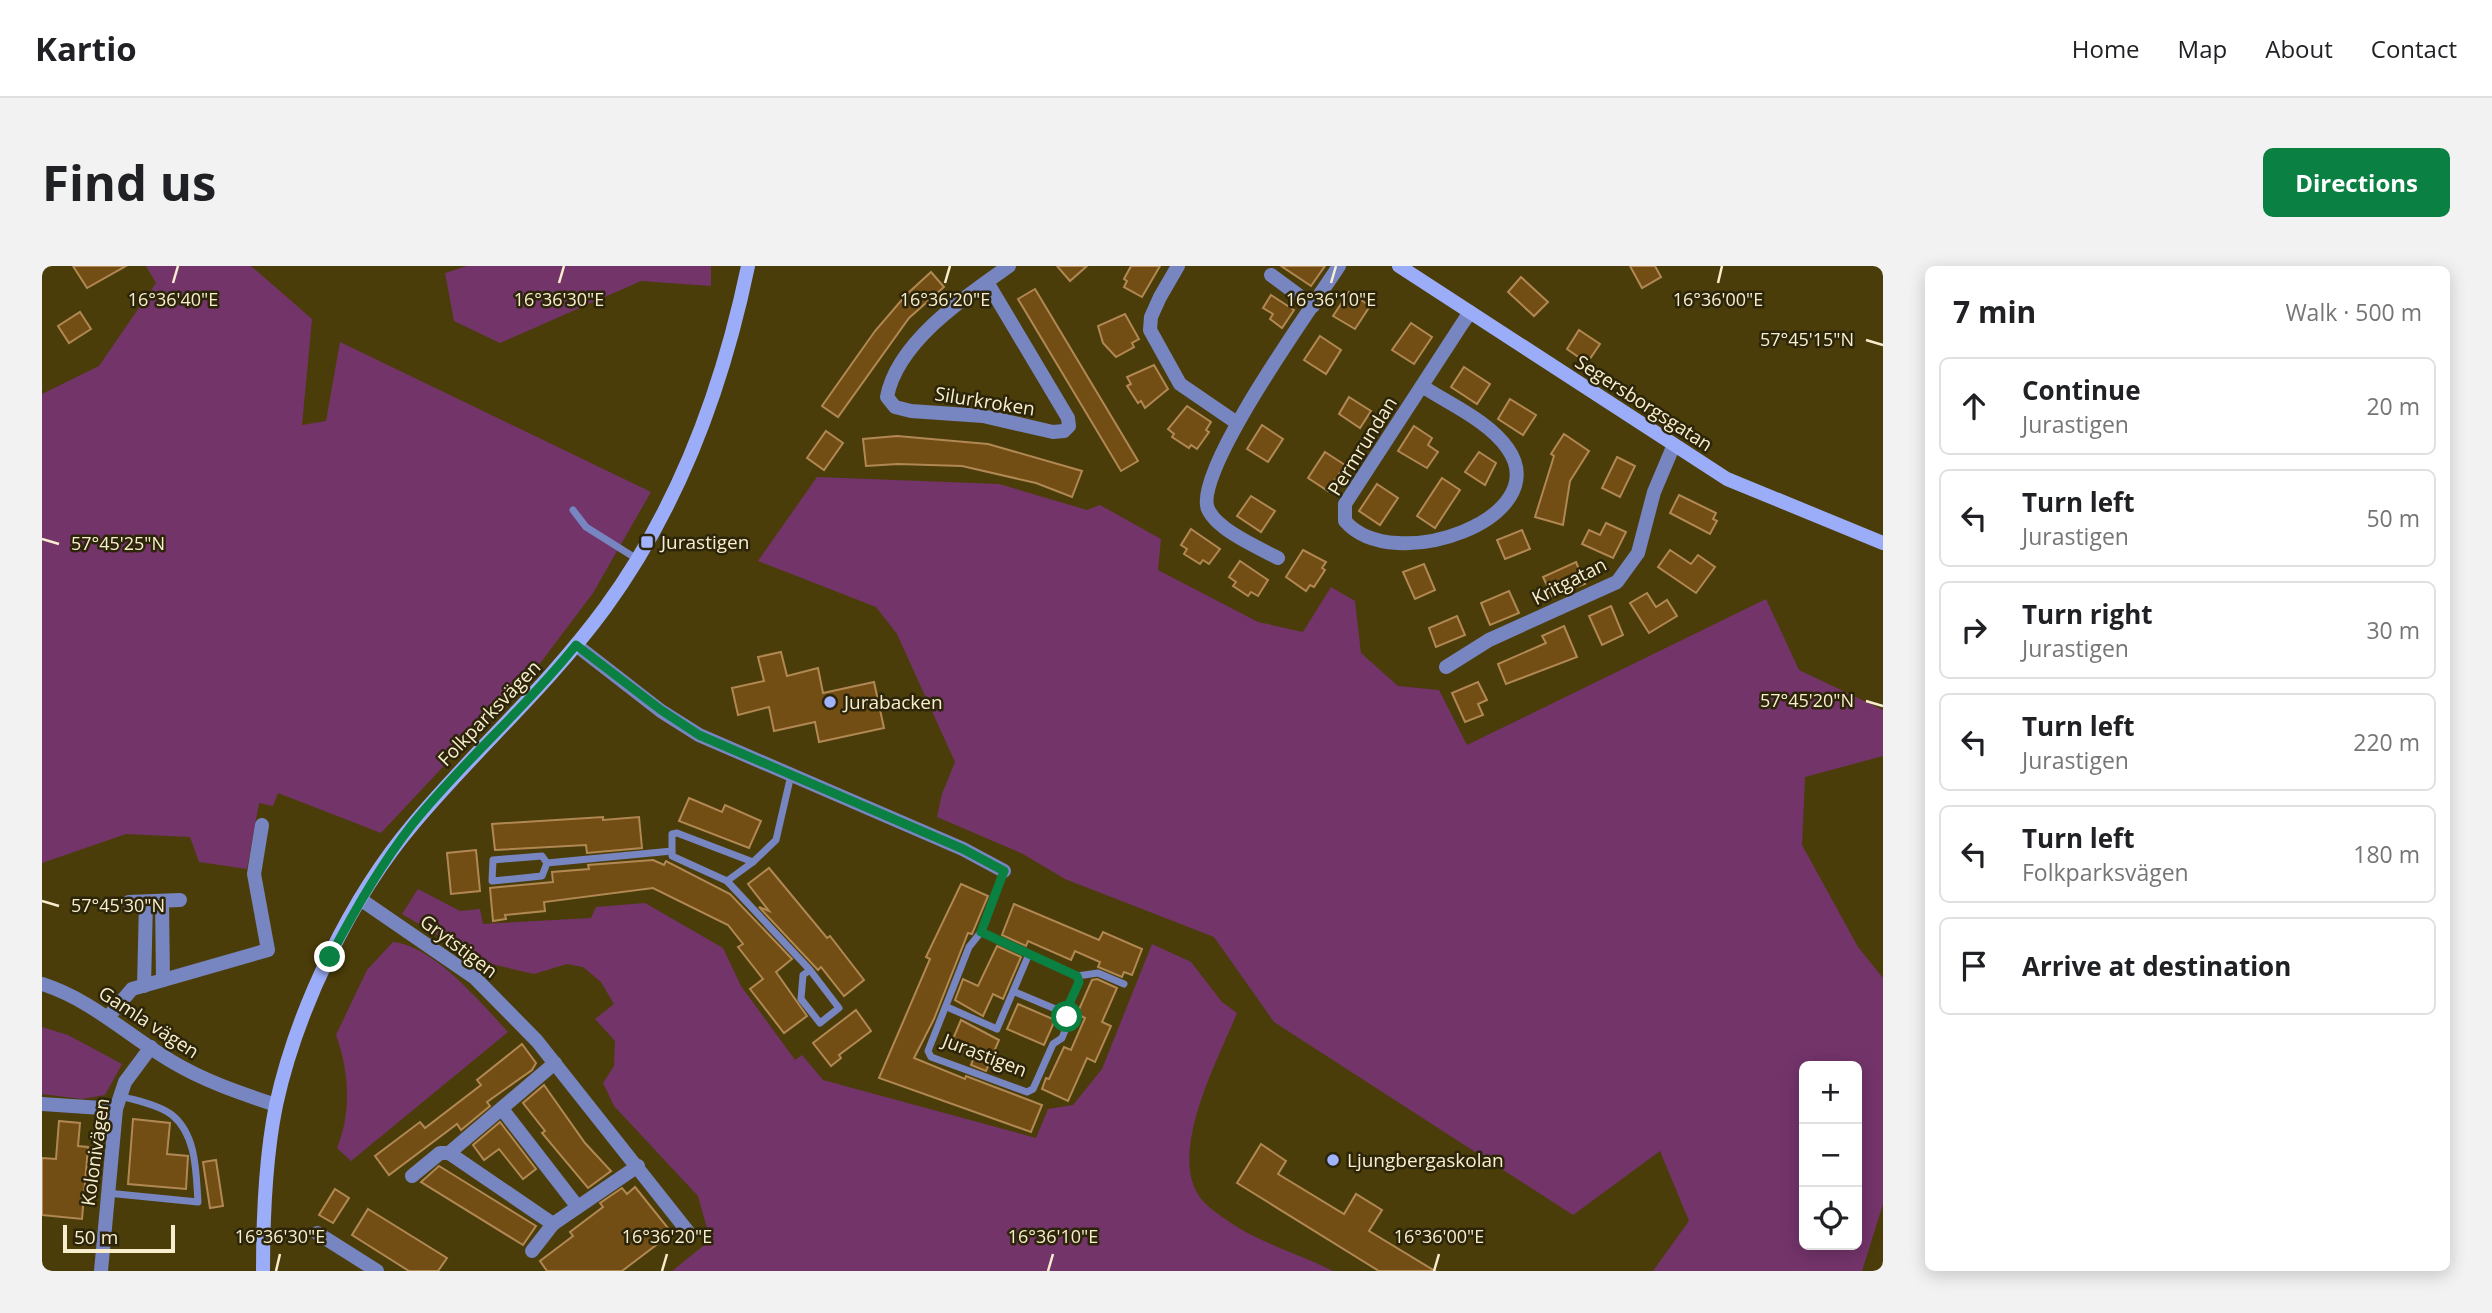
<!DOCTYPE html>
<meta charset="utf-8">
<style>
:root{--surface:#fff;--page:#f2f2f2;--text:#202124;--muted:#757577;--line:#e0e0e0;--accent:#0b8043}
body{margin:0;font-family:"Open Sans",sans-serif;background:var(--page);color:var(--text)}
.controls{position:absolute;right:21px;bottom:21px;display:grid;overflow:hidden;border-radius:10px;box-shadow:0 4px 18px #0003}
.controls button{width:63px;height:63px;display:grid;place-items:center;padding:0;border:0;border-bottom:2px solid var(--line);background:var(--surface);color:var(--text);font:35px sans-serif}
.scale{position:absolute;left:21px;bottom:18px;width:112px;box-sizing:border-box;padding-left:7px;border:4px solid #f8eece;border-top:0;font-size:19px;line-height:24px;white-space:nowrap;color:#f8eece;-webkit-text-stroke:5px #2c250a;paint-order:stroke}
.stop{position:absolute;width:21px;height:21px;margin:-16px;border:5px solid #0b8043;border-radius:50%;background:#fff}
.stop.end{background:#0b8043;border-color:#fff;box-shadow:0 2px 7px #0008}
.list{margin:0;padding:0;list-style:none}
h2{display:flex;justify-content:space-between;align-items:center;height:91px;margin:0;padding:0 28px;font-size:30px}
h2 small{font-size:23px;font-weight:400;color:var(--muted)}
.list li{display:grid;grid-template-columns:46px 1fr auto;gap:21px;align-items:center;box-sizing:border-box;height:98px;margin:0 14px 14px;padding:0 14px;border:2px solid var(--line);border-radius:10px}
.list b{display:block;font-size:26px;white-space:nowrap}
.list p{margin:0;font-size:23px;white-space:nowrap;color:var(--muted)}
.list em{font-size:23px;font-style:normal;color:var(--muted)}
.icon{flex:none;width:38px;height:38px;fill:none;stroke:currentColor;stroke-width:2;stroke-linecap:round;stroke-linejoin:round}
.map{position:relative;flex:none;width:1841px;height:1005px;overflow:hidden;border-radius:10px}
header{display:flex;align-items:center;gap:42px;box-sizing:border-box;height:98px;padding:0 35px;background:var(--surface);border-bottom:2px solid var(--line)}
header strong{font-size:33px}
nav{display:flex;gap:38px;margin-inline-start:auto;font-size:24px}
.intro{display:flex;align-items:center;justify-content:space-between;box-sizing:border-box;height:168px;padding:0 42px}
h1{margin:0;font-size:49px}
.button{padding:18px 32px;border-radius:10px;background:var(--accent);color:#fff;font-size:24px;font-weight:700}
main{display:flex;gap:42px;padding:0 42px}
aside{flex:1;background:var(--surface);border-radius:10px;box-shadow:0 4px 18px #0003}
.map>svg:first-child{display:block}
.green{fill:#73346a;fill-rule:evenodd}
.building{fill:#724d14;stroke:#b18853;stroke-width:2}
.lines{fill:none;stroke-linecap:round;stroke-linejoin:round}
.lane{stroke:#7785c0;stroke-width:7}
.street{stroke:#7785c0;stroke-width:14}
.secondary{stroke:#9badf9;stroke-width:14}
.route{stroke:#0b8043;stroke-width:9}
.ticks{fill:none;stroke:#f8eece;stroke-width:2.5}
.poi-dot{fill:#a1b3fd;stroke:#2c250a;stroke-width:2.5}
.labels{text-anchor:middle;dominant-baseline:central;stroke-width:5;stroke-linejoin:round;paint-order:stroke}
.street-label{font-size:19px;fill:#f8eece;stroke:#2c250a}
.poi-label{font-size:19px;fill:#f8eece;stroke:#2c250a;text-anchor:start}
.ticks-label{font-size:18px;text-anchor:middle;fill:#f8eece;stroke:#2c250a;stroke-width:5;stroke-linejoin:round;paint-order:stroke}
</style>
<header>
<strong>Kartio</strong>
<nav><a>Home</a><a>Map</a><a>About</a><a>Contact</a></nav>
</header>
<div class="intro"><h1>Find us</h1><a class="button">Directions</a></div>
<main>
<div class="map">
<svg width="1841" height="1005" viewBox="0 0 1841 1005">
<rect width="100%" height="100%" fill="#4b3d09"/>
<g class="green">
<path d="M104,0H209L270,53L260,159L284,155L298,76L609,226L551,327L499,396L339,567L236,527L231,540L217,537L205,603L157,596L148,571L84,568L0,597V128L57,100L114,17Z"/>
<path d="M425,0H669V20L599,15L458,77L412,55L403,7Z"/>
<path d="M775,211L957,218L1045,244L1058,239L1119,273L1116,304L1216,356L1261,366L1289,321L1313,335L1319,387L1356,420L1397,424L1425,479L1724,333L1757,404L1841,444V490L1763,511L1760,579L1816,681L1841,712V938L1820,1005H1611L1647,955L1618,885L1531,949L1232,756L1172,671L1023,613L981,588L895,551L900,528L913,496L855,368L834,341L716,295ZM1762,800H1815V979H1762Z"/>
<path d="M376,623L418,645L438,643L441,658L549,652L554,641L603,637L681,682L699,720L753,794L760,789L781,814L994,872L1006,843L1031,839L1060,803L1110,678L1149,696L1180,736L1195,747C1177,792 1123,890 1160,934C1167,942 1180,951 1189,957C1220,978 1258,988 1291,1005H630L665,977H669L656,930L572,840L561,817L572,800L573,775L553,753L572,738L559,716L541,701L525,698L492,708L441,696L360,648Z"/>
<path d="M351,676C392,680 438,736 466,766L309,895L295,882C310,846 307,805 294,769L325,704Z"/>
<path d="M0,761L26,769L80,798L63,829L40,833L0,828Z"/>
</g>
<g class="building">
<path d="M31,0H84L45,22Z"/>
<path d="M1015,0H1045L1028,15Z"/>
<path d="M1089,0H1118L1100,31L1082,21L1085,15L1082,13Z"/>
<path d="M1239,0H1283L1269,20Z"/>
<path d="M1588,0H1613L1619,11L1600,22Z"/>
<path d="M889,6L902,21L867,52L796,151L780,140L833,65L864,29Z"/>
<path d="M1479,11L1506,36L1492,50L1466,26Z"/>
<path d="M993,23L1096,195L1079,205L976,33Z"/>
<path d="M1307,26L1328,40L1313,63L1291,50Z"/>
<path d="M1229,29L1252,44L1240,62L1228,53L1231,48L1221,42Z"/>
<path d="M38,46L49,63L27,77L16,60Z"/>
<path d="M1083,48L1097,73L1090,77L1092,81L1074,91L1061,77L1056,60Z"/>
<path d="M1369,57L1390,71L1372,98L1350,84Z"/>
<path d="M1537,64L1558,78L1545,97L1525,83Z"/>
<path d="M1278,70L1299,84L1284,108L1262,94Z"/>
<path d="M1112,99L1126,123L1103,142L1099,135L1096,137L1085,120L1089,118L1085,111Z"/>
<path d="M1422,101L1448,118L1435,138L1409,121Z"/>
<path d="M1307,131L1329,145L1318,162L1297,148Z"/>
<path d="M1468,133L1494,149L1481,169L1456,153Z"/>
<path d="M1145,140L1169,156L1164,164L1167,166L1155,183L1149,179L1147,182L1130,171L1132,168L1126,163Z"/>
<path d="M1220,159L1241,173L1226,196L1205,183Z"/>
<path d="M1372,160L1390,172L1386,179L1396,186L1385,202L1356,185Z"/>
<path d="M784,165L801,177L782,204L765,192Z"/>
<path d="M1522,168L1547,185L1528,215L1521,259L1493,251L1512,190L1509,188Z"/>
<path d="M855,170L946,178L1040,205L1030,231L994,217L920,200L856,198L824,200L821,173Z"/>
<path d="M1283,186L1303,199L1286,225L1266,212Z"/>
<path d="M1437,186L1454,197L1443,219L1423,206Z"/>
<path d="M1575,191L1593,200L1578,231L1560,222Z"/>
<path d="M1400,212L1418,224L1393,262L1375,250Z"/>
<path d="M1335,218L1356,232L1338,259L1317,245Z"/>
<path d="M1637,229L1674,247L1671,253L1675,255L1668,268L1628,247Z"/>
<path d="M1209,230L1233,245L1219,266L1195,250Z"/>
<path d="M1564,257L1584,266L1571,292L1540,278L1547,264L1558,269Z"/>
<path d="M1149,263L1178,283L1167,298L1161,294L1158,298L1142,288L1145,283L1139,279Z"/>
<path d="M1480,264L1488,283L1463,293L1455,274Z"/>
<path d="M1261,284L1284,296L1280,302L1283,304L1272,321L1268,319L1264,325L1244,311Z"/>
<path d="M1628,284L1649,298L1656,289L1673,301L1654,327L1616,301Z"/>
<path d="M1198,295L1226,314L1216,330L1209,326L1206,330L1191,320L1194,316L1187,311Z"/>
<path d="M1534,296L1543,318L1510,330L1501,311Z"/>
<path d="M1382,298L1393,324L1373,333L1361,306Z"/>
<path d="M1467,325L1477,347L1448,359L1439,337Z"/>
<path d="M1605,327L1614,341L1625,334L1635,350L1607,367L1588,337Z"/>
<path d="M1569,340L1581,369L1560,379L1547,350Z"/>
<path d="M1415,350L1423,369L1394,381L1387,362Z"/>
<path d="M1522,360L1535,391L1464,418L1456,398L1504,377L1500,370Z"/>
<path d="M739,386L745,410L776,402L781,427L832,416L842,462L777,476L773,456L732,465L727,441L696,449L690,422L722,415L716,391Z"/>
<path d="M1436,416L1445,434L1436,438L1441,449L1423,456L1410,427Z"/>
<path d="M647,532L680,546L683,539L719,555L707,582L637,555Z"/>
<path d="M561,551V554L597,551L600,582L545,587L544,579L453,584L450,558Z"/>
<path d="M434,584L438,625L409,628L405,587Z"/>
<path d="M611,594L622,599L624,595L688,628L750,693L734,706L765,750L742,767L708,723L721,713L696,681L701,678L686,659L611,622L502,636L503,645L463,649L464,653L451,655L448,622L511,616L510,606L547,603L546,599Z"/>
<path d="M727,602L785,672L788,670L822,714L802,730L779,701L776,704L717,641L727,645L706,618Z"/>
<path d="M919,618L946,630L930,668L926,667L892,753L872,792L923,813L924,810L1000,839L989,866L837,812L888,693L884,691Z"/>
<path d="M972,638L1057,674L1061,666L1100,683L1090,709L1082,706L1080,711L1056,701L1058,696L1033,685L1029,694L986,675L984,680L960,669Z"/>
<path d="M955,680L979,691L961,733L951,728L941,750L913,734L921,713L936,720Z"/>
<path d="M1055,713L1075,722L1060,756L1069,760L1053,796L1045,792L1026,835L1000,823L1004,812L1007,813L1022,781L1029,784L1043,752L1035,748L1050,714Z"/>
<path d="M976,738L1013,754L1002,779L965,763Z"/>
<path d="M814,744L829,765L797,789L799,792L789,800L771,777Z"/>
<path d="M919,754L957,774L944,805L929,799L932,791L908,780Z"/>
<path d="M480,778L494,797L490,804L445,836L448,840L419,864L415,858L347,909L333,890L378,856L383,862L439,819L435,814Z"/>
<path d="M502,819L543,877L569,905L546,922L500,867L503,865L481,837Z"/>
<path d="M91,853L128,857L125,888L146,890L144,923L86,918Z"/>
<path d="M17,855L38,857L36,880L46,881L40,953L0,949V892L14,893Z"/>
<path d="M458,856L494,903L481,913L457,883L442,894L431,879Z"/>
<path d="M1219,878L1244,895L1236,908L1302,948L1314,928L1340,944L1327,965L1393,1005H1337L1195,917Z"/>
<path d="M174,894L181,940L168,942L161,896Z"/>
<path d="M397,900L494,960L481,979L379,916Z"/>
<path d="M593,921L630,967L580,1005H505L498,995L531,970L528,966L561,941L558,937L580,922L585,928Z"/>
<path d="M293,923L307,932L291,957L277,949Z"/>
<path d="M326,943L405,992L396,1005H367L310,969Z"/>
</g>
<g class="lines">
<g class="lane">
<path d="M531,244L544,261L595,293"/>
<path d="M630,585V590L685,615L711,596"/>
<path d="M505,597L500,610L450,615L451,594L500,590L505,597L630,585V568L635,567L711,596L734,574L749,509"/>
<path d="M685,615L768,704L761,709L759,733L778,757L797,742L768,704"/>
<path d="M939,666L1035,710L1037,716L1023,747L1026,757L1020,772L1011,778L991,823L985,826L889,791L886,785L927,681L939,666L962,605"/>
<path d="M1035,710L1056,707L1082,718"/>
<path d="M973,726L1023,747"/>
<path d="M905,741L955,763L987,688"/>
<path d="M65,927L156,936C154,908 155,869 130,849C117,839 95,835 79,830"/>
</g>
<g class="street">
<path d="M1136,0L1118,31L1109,51L1108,64L1138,118L1195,157"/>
<path d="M1229,9L1271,40"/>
<path d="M945,16L1026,152L1027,160L1022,165L1011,166L941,150L869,145L853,141L845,131C855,76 924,30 967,0"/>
<path d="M1380,120C1407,138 1447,155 1466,183C1514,252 1351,311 1303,255V238L1418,61L1428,46"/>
<path d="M1236,292C1217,282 1175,264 1166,243C1150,207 1273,37 1297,0"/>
<path d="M534,379L619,445L657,469L921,583L962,605"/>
<path d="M1404,401L1447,374L1575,316L1596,287L1612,226L1631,181"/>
<path d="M318,633L433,712L495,775L647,967"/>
<path d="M120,635L121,714"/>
<path d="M87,636L138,634"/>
<path d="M0,718C50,734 85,769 129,795C162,815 198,827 234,839"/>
<path d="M102,720L104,636"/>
<path d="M67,750L90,723L226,684L212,608L220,559"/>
<path d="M513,797L407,887L511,958L596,900"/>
<path d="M0,838L74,843"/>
<path d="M460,843L535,940"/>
<path d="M370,910L398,887H407"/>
<path d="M275,967L335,1005"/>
<path d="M490,985L511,958"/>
<path d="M59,1005L74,843L83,816L109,781"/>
</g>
<g class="secondary">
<path d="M1357,0L1685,213L1841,277"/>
<path d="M221,1005C221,950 223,893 234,839C255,743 309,631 372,557C434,483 505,421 563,342C636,242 681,120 706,0"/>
</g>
</g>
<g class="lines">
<path class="route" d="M288,691C312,645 337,601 369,560C420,496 483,443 534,379L619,444L657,469L921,583L962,605L939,666L1035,710L1037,716L1023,747L1025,751"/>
</g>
<path class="ticks" d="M131,17L136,0M517,17L522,0M903,17L908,0M1289,17L1294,0M1676,17L1680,0M1824,74L1841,79M0,273L17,278M1824,435L1841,440M0,635L17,640M234,1005L238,988M620,1005L625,988M1006,1005L1011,988M1392,1005L1397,988"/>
<g class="poi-dot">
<rect x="598" y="269" width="14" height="14" rx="3.5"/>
<circle cx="788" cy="436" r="7"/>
<circle cx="1291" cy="894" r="7"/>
</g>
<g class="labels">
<g class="street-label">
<text transform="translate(943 135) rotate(9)">Silurkroken</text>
<text transform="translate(1602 137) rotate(33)">Segersborgsgatan</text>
<text transform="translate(1320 180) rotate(-58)">Permrundan</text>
<text transform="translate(1527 315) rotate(-27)">Kritgatan</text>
<text transform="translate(447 447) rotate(-46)">Folkparksvägen</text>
<text transform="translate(417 680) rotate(37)">Grytstigen</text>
<text transform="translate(107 756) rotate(33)">Gamla vägen</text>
<text transform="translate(943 789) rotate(21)">Jurastigen</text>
<text transform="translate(53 886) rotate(-82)">Kolonivägen</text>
</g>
<g class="poi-label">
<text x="619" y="276">Jurastigen</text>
<text x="802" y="436">Jurabacken</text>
<text x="1305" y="894">Ljungbergaskolan</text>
</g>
</g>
<g class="ticks-label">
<text x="131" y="40">16°36'40"E</text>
<text x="517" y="40">16°36'30"E</text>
<text x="903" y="40">16°36'20"E</text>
<text x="1289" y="40">16°36'10"E</text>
<text x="1676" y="40">16°36'00"E</text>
<text x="1765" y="80">57°45'15"N</text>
<text x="76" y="284">57°45'25"N</text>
<text x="1765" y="441">57°45'20"N</text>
<text x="76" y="646">57°45'30"N</text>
<text x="238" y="977">16°36'30"E</text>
<text x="625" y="977">16°36'20"E</text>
<text x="1011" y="977">16°36'10"E</text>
<text x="1397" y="977">16°36'00"E</text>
</g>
</svg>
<div class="controls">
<button>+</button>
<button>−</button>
<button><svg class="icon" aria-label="locate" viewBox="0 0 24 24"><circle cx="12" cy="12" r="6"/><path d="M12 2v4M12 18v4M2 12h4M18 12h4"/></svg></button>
</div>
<div class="scale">50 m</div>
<div class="stop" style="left:1025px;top:751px"></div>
<div class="stop end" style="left:288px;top:691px"></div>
</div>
<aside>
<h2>7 min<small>Walk · 500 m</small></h2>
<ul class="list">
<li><svg class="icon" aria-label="ahead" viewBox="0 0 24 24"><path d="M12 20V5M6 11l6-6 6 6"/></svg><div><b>Continue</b><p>Jurastigen</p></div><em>20 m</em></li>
<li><svg class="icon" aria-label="left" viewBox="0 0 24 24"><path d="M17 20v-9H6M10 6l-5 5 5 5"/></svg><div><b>Turn left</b><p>Jurastigen</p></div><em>50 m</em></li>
<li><svg class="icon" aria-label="right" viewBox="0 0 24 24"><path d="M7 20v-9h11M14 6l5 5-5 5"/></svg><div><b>Turn right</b><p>Jurastigen</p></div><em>30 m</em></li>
<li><svg class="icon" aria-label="left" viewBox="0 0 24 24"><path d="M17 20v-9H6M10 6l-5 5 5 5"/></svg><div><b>Turn left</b><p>Jurastigen</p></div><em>220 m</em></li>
<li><svg class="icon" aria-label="left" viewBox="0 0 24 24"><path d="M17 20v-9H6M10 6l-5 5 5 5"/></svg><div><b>Turn left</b><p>Folkparksvägen</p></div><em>180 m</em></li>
<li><svg class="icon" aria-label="arrive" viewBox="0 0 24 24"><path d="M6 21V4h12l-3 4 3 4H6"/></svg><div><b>Arrive at destination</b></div></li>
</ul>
</aside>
</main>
